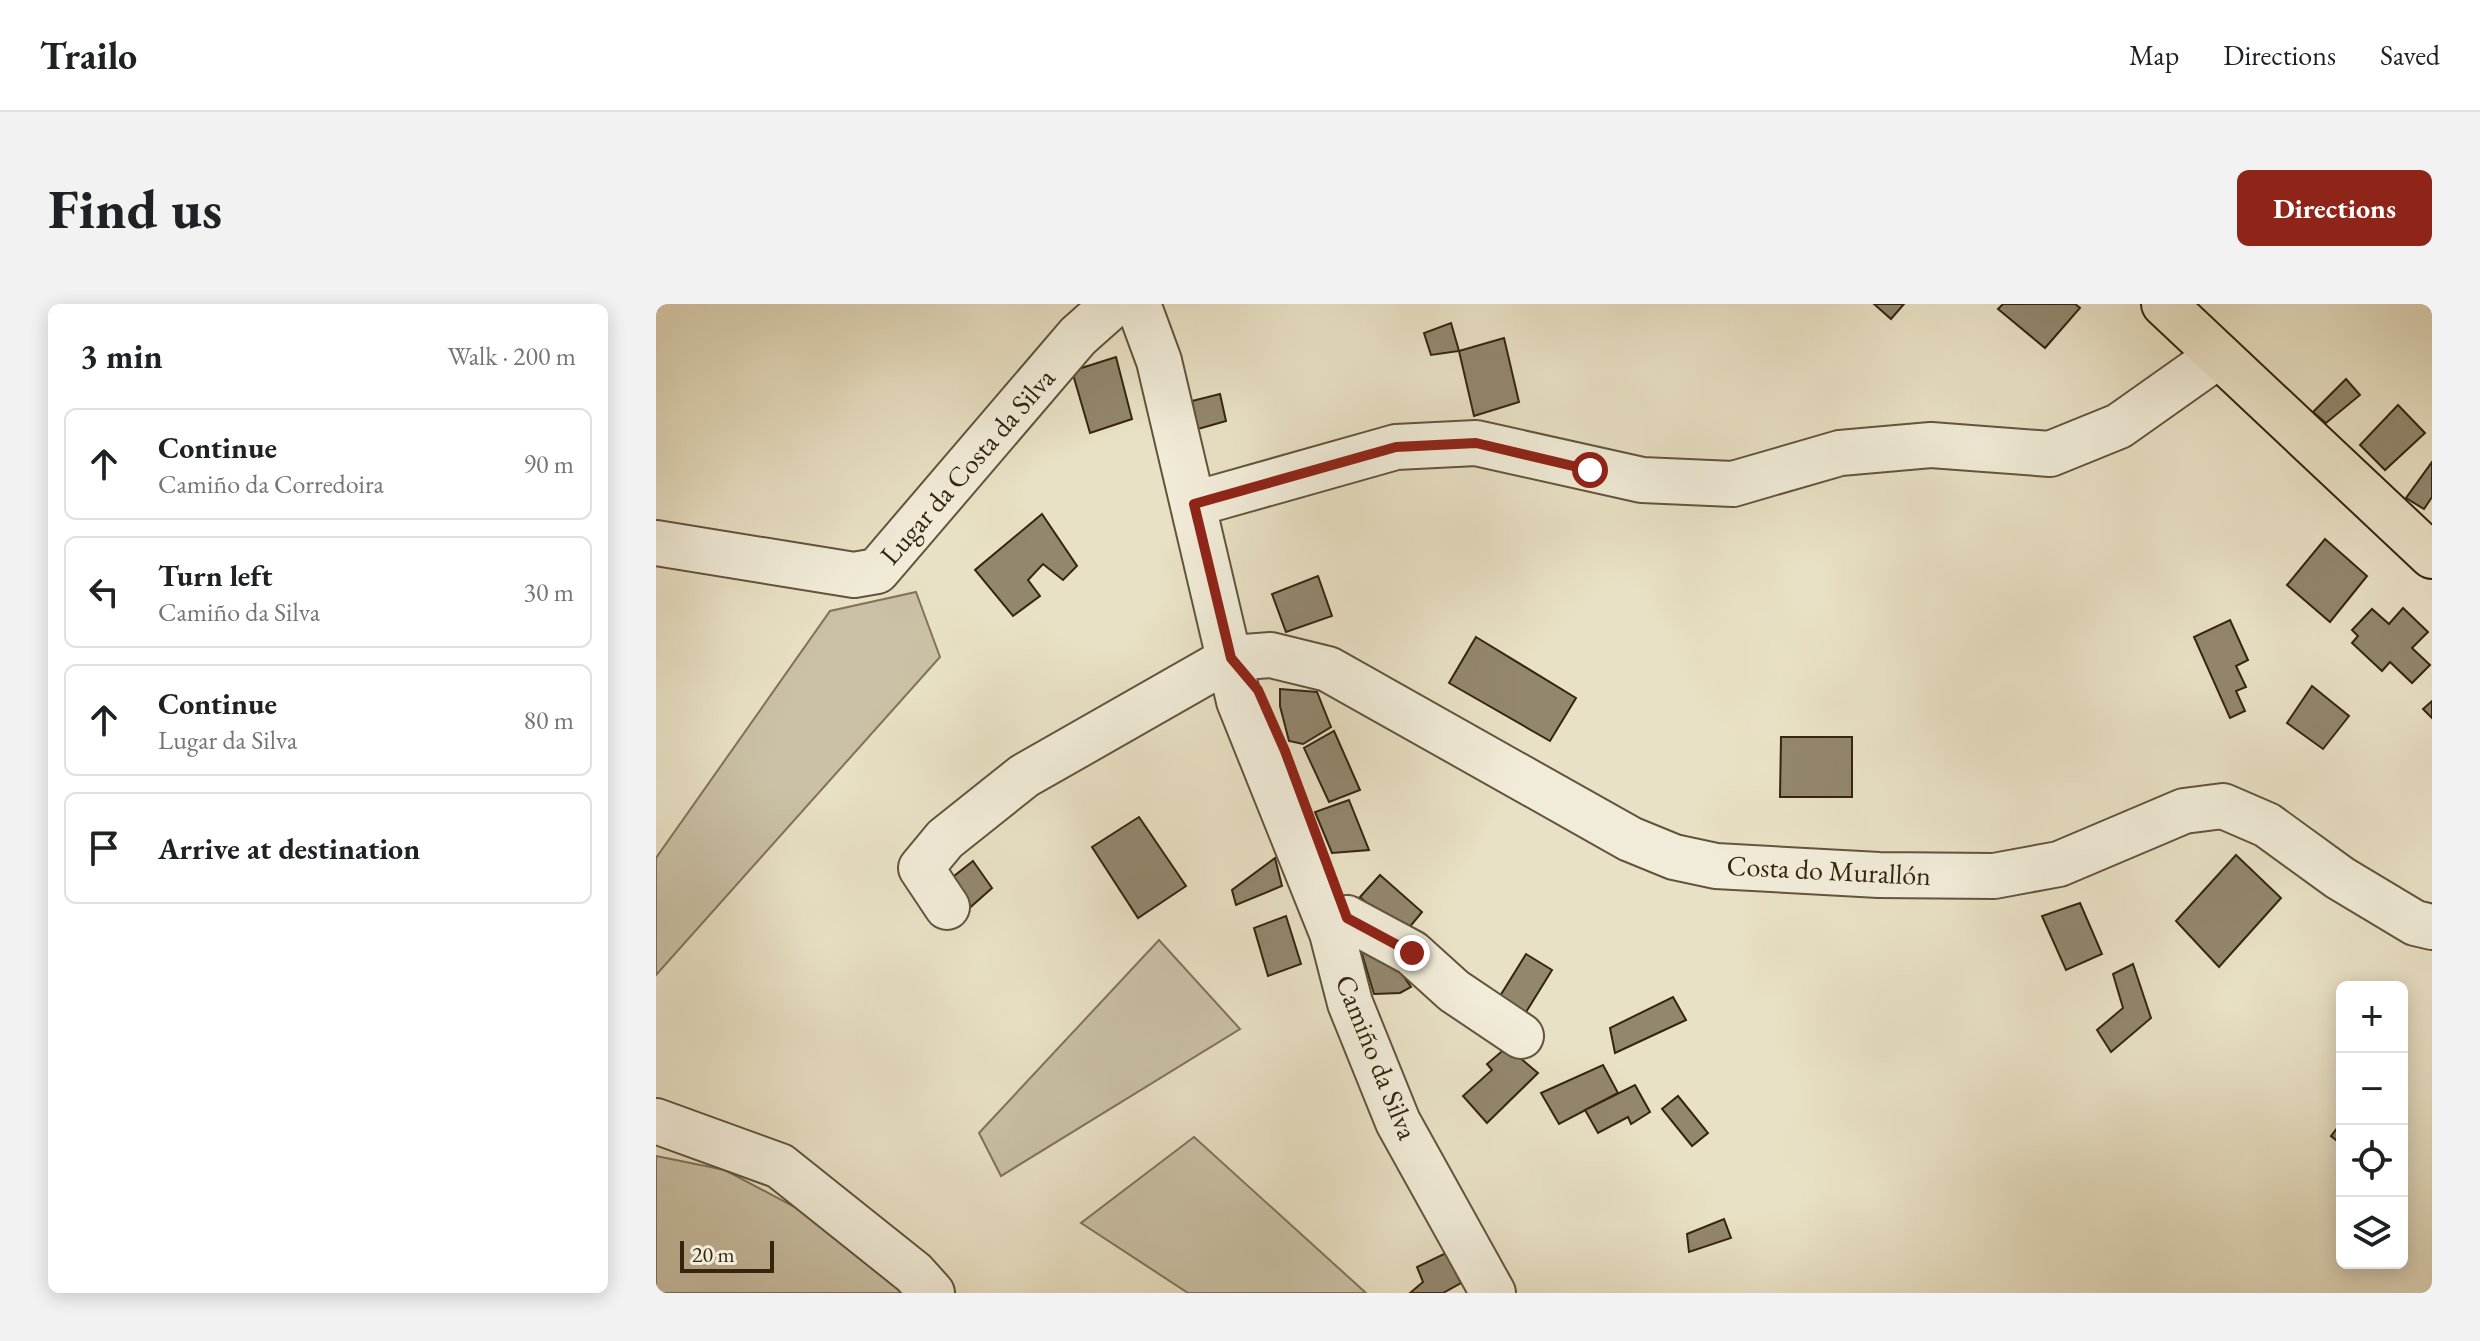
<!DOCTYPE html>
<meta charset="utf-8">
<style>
:root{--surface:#fff;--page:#f2f2f2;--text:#202124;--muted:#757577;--line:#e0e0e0;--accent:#8f2418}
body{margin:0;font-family:"EB Garamond",serif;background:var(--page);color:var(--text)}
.controls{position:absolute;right:24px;bottom:24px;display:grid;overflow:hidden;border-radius:12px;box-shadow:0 4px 20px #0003}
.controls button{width:72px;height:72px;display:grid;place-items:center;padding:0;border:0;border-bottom:2px solid var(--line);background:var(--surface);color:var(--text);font:40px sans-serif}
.scale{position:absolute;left:24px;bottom:20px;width:94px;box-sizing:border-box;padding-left:8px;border:4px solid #35250f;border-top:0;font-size:22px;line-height:28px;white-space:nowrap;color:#35250f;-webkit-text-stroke:6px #f1ecd9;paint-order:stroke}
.stop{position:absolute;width:24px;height:24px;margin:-18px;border:6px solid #8f2418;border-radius:50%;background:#fff}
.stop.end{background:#8f2418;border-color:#fff;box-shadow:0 2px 8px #0008}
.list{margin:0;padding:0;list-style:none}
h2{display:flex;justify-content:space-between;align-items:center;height:104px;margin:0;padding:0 32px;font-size:34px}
h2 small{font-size:26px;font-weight:400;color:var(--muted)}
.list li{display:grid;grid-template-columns:52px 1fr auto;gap:24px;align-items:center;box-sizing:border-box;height:112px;margin:0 16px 16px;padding:0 16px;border:2px solid var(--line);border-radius:12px}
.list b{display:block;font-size:30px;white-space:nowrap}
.list p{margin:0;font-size:26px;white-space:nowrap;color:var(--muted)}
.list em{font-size:26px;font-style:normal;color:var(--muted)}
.icon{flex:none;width:44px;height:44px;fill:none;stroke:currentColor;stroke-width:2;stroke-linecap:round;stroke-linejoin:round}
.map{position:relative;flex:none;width:1776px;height:989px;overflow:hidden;border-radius:12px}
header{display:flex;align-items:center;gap:48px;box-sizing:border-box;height:112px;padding:0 40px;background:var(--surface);border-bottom:2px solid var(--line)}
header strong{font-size:38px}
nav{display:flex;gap:44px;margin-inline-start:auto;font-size:28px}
.intro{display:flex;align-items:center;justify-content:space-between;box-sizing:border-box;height:192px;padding:0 48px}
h1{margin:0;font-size:56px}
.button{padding:20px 36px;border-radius:12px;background:var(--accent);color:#fff;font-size:28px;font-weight:700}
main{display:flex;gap:48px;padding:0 48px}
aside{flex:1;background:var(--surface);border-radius:12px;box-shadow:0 4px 20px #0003}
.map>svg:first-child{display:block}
.green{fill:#cac1a6;stroke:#80735a;stroke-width:2}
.building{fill:#93876e;stroke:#35250f;stroke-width:2}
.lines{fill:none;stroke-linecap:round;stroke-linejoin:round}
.minor-casing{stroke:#62543c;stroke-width:48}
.major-casing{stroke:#35250f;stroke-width:48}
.minor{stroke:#f1ecd9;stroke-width:44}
.major{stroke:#e9e1c5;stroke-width:44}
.route{stroke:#8f2418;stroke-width:10}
.labels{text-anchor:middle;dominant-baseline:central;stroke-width:8;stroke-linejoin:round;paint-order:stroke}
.street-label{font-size:28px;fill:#35250f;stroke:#f1ecd9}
</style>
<header>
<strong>Trailo</strong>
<nav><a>Map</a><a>Directions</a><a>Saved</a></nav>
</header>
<div class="intro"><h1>Find us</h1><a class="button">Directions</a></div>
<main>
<aside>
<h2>3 min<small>Walk · 200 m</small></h2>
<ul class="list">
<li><svg class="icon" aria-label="ahead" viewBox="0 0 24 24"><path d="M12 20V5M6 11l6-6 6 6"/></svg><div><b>Continue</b><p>Camiño da Corredoira</p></div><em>90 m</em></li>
<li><svg class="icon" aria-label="left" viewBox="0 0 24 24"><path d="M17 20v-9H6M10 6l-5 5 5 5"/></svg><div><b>Turn left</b><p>Camiño da Silva</p></div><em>30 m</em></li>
<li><svg class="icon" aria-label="ahead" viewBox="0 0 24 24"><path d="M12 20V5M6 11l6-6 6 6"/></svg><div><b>Continue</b><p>Lugar da Silva</p></div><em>80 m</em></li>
<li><svg class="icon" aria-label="arrive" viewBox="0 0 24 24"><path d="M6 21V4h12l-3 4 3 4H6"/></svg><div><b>Arrive at destination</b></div></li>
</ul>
</aside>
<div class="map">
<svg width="1776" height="989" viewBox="0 0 1776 989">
<rect width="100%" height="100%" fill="#e9e1c5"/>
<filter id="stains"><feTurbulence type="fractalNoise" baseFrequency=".0025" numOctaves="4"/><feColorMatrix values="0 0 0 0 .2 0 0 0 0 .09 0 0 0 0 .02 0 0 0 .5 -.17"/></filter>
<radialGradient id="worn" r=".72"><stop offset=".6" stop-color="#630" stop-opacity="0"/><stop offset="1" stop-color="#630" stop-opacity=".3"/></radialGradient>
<g class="green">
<path d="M260,288L284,353L0,671V554L174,307Z"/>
<path d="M503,636L584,725L345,872L323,829Z"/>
<path d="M538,833L710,989H532L425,919Z"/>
<path d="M0,852L69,866L300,989H0Z"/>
</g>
<g class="building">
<path d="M1218,0H1248L1235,15Z"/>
<path d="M1347,0H1419L1424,4L1389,44L1342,5Z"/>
<path d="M795,19L803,47L775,51L768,29Z"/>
<path d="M848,34L863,98L818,112L803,47Z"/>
<path d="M460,53L476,115L434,129L416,67Z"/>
<path d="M1690,75L1704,91L1670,119L1657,108Z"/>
<path d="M564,90L570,117L542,125L536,97Z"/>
<path d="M1742,101L1769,129L1729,166L1704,141Z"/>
<path d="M1776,158V193L1768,205L1750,194Z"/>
<path d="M386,210L421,262L407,276L387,260L372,276L384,292L357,312L319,266Z"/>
<path d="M1669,235L1711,272L1674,318L1631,281Z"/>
<path d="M662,272L676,312L630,328L616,290Z"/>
<path d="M1747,304L1772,328L1756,344L1774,361L1756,379L1734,358L1726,367L1696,339L1702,332L1696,326L1716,305L1733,320Z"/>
<path d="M1574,316L1592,356L1580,362L1590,383L1580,387L1589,407L1574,414L1538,333Z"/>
<path d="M820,333L920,394L894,437L793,379Z"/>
<path d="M1656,382L1693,412L1667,445L1631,419Z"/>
<path d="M624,385L661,388L675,423L647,440L633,437L624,402Z"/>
<path d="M1776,397V414L1767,405Z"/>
<path d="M678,427L704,486L673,498L648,444Z"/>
<path d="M1125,433H1196V493H1124Z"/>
<path d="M693,496L713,546L676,549L659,508Z"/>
<path d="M483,513L530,582L482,614L436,543Z"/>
<path d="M1580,551L1625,594L1563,663L1520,617Z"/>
<path d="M619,554L626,582L580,601L576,586Z"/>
<path d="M317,557L336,584L309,608L288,580Z"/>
<path d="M724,571L766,608L747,631L704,593Z"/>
<path d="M1424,599L1446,650L1410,666L1386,612Z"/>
<path d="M630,612L645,660L612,672L598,624Z"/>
<path d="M703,640L740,661L755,683L744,689L718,690Z"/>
<path d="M870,650L896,666L862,721L836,705Z"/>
<path d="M1477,660L1495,714L1455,748L1441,726L1467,704L1457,670Z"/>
<path d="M1017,693L1030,716L959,749L954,724Z"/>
<path d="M851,743L882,769L831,819L807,792L836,766L831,760Z"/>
<path d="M947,761L962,789L903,820L885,789Z"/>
<path d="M979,781L994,808L975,820L972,813L942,829L929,806Z"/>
<path d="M1022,792L1052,829L1036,842L1006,805Z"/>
<path d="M1686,818V841L1675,832Z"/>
<path d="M1068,915L1075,934L1033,948L1031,930Z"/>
<path d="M790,949L805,979L787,989H754L767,978L761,963Z"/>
</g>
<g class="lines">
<defs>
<g id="minor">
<path d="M482,0L503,57L583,397L676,629L694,699L742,818L837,989"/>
<path d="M538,200L740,143L820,139L986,176L1077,180L1184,149L1275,141L1394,150L1463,122L1562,52"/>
<path d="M0,239L198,271L221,267L422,32L458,0"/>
<path d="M291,603L265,564L289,535L368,472L575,354L615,351L672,365L974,535L1018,553L1060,562L1223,571L1338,572L1403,560L1528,507L1567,502L1611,521L1684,574L1759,619L1776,623"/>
<path d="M691,614L756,649L798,687L865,732"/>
<path d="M0,817L124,862L258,969L276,989"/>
</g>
<path id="major" d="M1508,0L1776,252"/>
</defs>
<use href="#minor" class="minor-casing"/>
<use href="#major" class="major-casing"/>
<use href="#minor" class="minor"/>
<use href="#major" class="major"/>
</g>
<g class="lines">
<path class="route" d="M756,649L691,614L629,447L602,386L575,354L538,200L740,143L820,139L934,166"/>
</g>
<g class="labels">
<g class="street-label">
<text transform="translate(311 162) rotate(-49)">Lugar da Costa da Silva</text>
<text transform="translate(1173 566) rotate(3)">Costa do Murallón</text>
<text transform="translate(721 753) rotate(68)">Camiño da Silva</text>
</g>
</g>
<rect width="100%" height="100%" filter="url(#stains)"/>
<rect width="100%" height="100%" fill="url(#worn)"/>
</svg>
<div class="controls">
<button>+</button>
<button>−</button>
<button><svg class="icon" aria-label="locate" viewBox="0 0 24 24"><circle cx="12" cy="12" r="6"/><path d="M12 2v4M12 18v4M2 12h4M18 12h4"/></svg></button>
<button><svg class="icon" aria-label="layers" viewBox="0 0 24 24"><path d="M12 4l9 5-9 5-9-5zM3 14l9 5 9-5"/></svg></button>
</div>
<div class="scale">20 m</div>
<div class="stop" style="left:934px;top:166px"></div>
<div class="stop end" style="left:756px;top:649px"></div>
</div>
</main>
